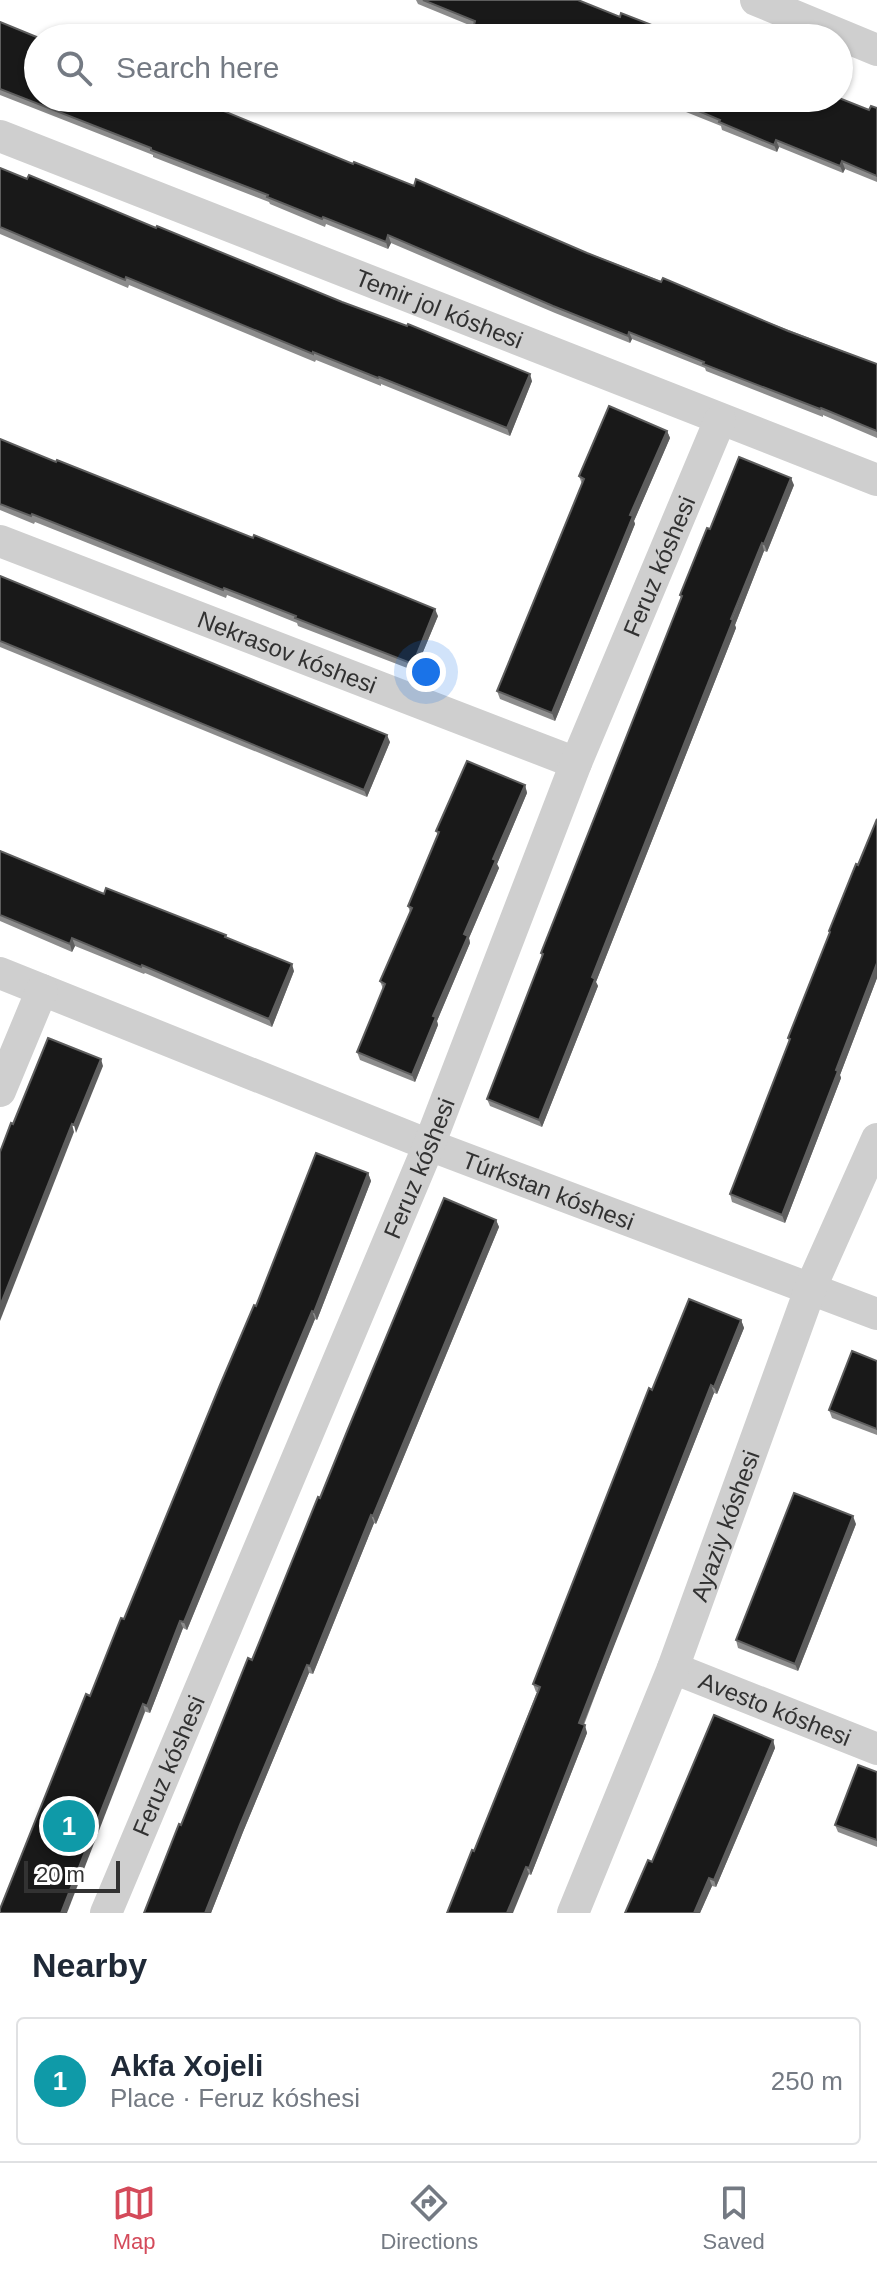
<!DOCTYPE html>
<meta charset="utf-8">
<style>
:root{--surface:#fff;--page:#f6f6f7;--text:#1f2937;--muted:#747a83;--line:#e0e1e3;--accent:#d44a5a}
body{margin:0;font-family:Helvetica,sans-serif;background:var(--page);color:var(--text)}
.scale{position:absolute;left:24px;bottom:20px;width:96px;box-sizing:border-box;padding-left:8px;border:4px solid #323232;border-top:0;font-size:22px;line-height:28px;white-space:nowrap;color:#323232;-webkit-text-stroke:6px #fff;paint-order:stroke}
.you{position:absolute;left:426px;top:672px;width:28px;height:28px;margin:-20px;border:6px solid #fff;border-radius:50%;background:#1a73e8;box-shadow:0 0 0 12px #1a73e833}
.badge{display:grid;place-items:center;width:52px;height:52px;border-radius:50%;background:var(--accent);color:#fff;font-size:26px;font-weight:700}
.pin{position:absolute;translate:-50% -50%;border:4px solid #fff;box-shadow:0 2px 8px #0006}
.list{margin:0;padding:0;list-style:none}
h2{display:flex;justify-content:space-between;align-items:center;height:104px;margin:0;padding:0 32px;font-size:34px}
h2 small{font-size:26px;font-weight:400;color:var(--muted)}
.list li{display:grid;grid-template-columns:52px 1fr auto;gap:24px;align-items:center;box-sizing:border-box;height:128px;margin:0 16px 16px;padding:0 16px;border:2px solid var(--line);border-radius:8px}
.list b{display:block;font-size:30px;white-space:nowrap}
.list p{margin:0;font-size:26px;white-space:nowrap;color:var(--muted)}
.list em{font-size:26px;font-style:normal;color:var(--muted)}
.icon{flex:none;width:44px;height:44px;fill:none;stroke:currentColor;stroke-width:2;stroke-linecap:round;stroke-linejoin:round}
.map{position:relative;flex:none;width:877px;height:1913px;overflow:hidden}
.search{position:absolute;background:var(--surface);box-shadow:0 2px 6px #0004;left:24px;right:24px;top:24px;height:88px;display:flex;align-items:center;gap:20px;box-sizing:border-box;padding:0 28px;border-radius:44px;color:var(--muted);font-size:30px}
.sheet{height:248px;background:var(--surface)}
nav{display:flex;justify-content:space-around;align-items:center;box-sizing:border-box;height:112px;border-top:2px solid var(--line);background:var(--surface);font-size:22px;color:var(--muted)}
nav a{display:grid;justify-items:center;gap:4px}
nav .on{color:var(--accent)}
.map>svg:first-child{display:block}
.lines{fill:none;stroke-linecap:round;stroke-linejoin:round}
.minor{stroke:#cfcfcf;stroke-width:32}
.wall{fill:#8c8c8c}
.shaded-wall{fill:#5e5e5e}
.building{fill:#191919;stroke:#5e5e5e;stroke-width:2}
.labels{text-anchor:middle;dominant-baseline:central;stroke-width:8;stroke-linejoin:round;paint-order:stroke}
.street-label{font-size:24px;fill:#323232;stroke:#fff}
</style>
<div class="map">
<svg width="877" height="1913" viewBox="0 0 877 1913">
<rect width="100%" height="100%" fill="#fff"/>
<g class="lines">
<g class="minor">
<path d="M756,0L877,50"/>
<path id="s1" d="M0,136L877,480"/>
<path id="s2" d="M0,541L576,763"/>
<path id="s3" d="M0,973L429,1145L877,1314"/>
<path d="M0,1091L42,990"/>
<path id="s4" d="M673,1668L877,1749"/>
<path id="s5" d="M106,1913L429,1145L576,763L720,420"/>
<path id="s6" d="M573,1913L673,1668L811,1287L877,1139"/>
</g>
</g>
<g class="wall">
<path d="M416,0H578L620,17L685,38H489L476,33L474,27L418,4Z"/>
<path d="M0,22L353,164L414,186L877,364V438L823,415V417L706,371L705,368L632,339L630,343L555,313L391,243L388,249L326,224L325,227L270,204L269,202L153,157V155L0,95Z"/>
<path d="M651,98H839L869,110L877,108V182L845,169L843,173L779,147L777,152L722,130L721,126Z"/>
<path d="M0,168L156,228L532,381L510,436L381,384V386L316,360L315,362L129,285L128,288L0,234Z"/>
<path d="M667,431L670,438L634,521L635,524L555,721L500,699L497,691L582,484L579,476Z"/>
<path d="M0,439L438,616L415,671L298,626L297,623L227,595L226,598L35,522L34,524L0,510Z"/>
<path d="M794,485L767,552L764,551L735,625L736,628L596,982L598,986L542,1127L490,1106L487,1099L542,957L541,953L681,598L680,595L710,529Z"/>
<path d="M0,576L390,742L367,797L0,647Z"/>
<path d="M525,785L527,793L497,864L499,868L469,938L470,943L437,1021L438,1025L415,1082L360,1060L357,1052L383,989L380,981L410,912L408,906L438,836L436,831Z"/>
<path d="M0,851L104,894L226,935L227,938L294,971L272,1027L145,973L144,974L75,946L72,952L0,921Z"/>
<path d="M829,931L877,978L840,1075L841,1078L785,1223L732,1202L730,1194L789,1041L788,1038L830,934Z"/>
<path d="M368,1173L371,1181L317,1320L315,1319L281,1399L187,1630L183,1628L150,1713L90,1696L124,1619L256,1306Z"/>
<path d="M496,1220L499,1227L376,1524L374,1523L313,1674L309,1673L243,1832L211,1913H144L320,1498Z"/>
<path d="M741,1320L744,1328L717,1394L714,1393L614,1645L584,1725L587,1733L531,1875L474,1851L537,1692H536L533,1684Z"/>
<path d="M877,1361V1435L832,1418L829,1410Z"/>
<path d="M856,1524L798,1671L738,1648L736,1640Z"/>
<path d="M773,1740L775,1748L716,1887L712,1886L700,1913H625L652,1862Z"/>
<path d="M877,1772V1847L838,1832L835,1825Z"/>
</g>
<g class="shaded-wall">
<path d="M776,140L779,147L777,152L774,145Z"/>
<path d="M842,161L845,169L843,173L840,166Z"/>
<path d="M388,235L391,243L388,249L386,242Z"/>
<path d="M629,332L632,339L630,343L628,336Z"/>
<path d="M530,374L532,381L510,436L507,428Z"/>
<path d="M667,431L670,438L634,521L635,524L555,721L552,713L630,515Z"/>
<path d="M791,478L794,485L767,552L764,544Z"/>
<path d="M762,543L764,551L735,625L736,628L596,982L598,986L542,1127L539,1120L592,977Z"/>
<path d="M435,609L438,616L415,671L413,664Z"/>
<path d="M387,735L390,742L367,797L364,790Z"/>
<path d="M525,785L527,793L497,864L499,868L469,938L470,943L437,1021L438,1025L415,1082L412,1075L433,1016L493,859Z"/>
<path d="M72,938L75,946L72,952L70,944Z"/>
<path d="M877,963V978L840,1075L841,1078L785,1223L782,1215Z"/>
<path d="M292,964L294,971L272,1027L269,1019Z"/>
<path d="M101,1059L103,1066L76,1133L74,1125Z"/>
<path d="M72,1124L74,1132L0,1321V1306Z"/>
<path d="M368,1173L371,1181L317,1320L314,1312Z"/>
<path d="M496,1220L499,1227L376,1524L373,1516Z"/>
<path d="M312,1311L315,1319L187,1630L184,1622Z"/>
<path d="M741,1320L744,1328L717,1394L714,1387Z"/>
<path d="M711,1385L714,1393L581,1730L579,1723Z"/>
<path d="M371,1515L374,1523L313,1674L310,1666Z"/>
<path d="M853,1516L856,1524L798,1671L795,1664Z"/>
<path d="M180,1621L183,1628L150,1713L147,1706Z"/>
<path d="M307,1665L309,1673L243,1832L211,1913H205L240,1825Z"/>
<path d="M143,1704L145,1712L67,1913H61Z"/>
<path d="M585,1725L587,1733L531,1875L529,1868Z"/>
<path d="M773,1740L775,1748L716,1887L714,1880Z"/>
<path d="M526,1867L529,1874L513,1913H507Z"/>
<path d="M709,1878L712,1886L700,1913H694Z"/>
</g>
<g class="building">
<path d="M423,0H578L620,17L621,13L685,38H505L474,25L475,21Z"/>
<path d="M0,22L39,38L38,98H192L353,164L354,162L414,186L416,179L587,253L661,282L663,278L788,331L877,364V431L821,408L820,409L703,364L704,362L629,332L628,336L553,306L388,235L386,242L323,217L322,219L267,197L268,195L151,150V148L0,89Z"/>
<path d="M668,98H839L869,110L871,106L877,108V176L842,161L840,166L776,140L774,145L719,122L720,120Z"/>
<path d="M0,168L27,179L29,175L156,228L157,226L342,302L407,326L408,324L530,374L507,428L379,377L378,378L313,352V354L126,277L125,280L0,227Z"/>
<path d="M609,406L667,431L630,515L633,516L552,713L497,691L584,479L579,476Z"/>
<path d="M0,439L56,462L57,460L253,538L254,535L435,609L413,664L295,618L296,616L224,588L223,590L32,514L31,516L0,504Z"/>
<path d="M739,457L791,478L764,544L762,543L731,619L733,620L592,977L595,979L539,1120L487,1099L543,954L541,953L682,596L680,595L707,528L710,529Z"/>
<path d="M0,576L387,735L364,790L0,641Z"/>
<path d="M467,761L525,785L493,859L496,860L464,934L468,936L433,1016L436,1017L412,1075L357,1052L385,984L380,981L412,908L408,906L439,832L436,831Z"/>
<path d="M877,819V963L836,1070L838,1071L782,1215L730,1194L790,1039L788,1038L830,932L829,931L856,864L858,865Z"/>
<path d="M0,851L104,894L106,888L226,935L225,937L292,964L269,1019L142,965L141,967L72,938L70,944L0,915Z"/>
<path d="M48,1038L101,1059L74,1125L72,1124L0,1306V1152L11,1123L13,1124Z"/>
<path d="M316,1153L368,1173L314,1312L312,1311L278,1392L184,1622L180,1621L147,1706L143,1704L61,1913H0V1909L86,1694L90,1696L121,1618L124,1619L220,1385L254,1305L256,1306Z"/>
<path d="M444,1198L496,1220L373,1516L371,1515L310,1666L307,1665L240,1825L205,1913H144L179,1824L181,1825L248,1658L252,1660L318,1497L320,1498L348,1429Z"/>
<path d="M689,1299L741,1320L714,1387L711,1385L612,1638L579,1723L585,1725L529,1868L526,1867L507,1913H447L472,1850L474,1851L540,1687L533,1684L649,1388L652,1390Z"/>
<path d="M852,1351L877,1361V1429L829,1410Z"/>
<path d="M794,1493L853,1516L795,1664L736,1640Z"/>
<path d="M714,1715L773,1740L714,1880L709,1878L694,1913H625L648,1860L652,1862Z"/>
<path d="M858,1765L877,1772V1840L835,1825Z"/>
</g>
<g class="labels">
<g class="street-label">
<text stroke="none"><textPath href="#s1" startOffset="472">Temir jol kóshesi</textPath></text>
<text stroke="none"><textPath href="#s5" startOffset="1456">Feruz kóshesi</textPath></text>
<text stroke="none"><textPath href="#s2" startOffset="308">Nekrasov kóshesi</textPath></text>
<text stroke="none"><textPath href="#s5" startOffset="808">Feruz kóshesi</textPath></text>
<text stroke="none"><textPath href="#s3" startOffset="590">Túrkstan kóshesi</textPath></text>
<text stroke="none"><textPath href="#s6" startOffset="416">Ayaziy kóshesi</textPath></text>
<text stroke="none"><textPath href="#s4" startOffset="110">Avesto kóshesi</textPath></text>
<text stroke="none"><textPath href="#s5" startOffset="160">Feruz kóshesi</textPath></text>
</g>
</g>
</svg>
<div class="scale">20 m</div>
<div class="you"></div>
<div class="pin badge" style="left:69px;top:1826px;background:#0f9aa8">1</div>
<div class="search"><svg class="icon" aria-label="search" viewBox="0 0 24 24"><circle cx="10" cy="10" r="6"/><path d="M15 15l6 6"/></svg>Search here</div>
</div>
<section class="sheet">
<h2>Nearby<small></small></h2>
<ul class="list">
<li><span class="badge" style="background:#0f9aa8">1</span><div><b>Akfa Xojeli</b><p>Place · Feruz kóshesi</p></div><em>250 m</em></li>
</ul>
</section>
<nav>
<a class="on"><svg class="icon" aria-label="map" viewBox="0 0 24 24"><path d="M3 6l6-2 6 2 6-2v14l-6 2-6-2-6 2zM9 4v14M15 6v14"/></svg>Map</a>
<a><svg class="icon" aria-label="directions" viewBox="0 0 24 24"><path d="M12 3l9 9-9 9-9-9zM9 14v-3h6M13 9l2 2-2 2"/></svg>Directions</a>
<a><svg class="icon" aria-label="saved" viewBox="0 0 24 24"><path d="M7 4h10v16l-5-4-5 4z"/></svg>Saved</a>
</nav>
